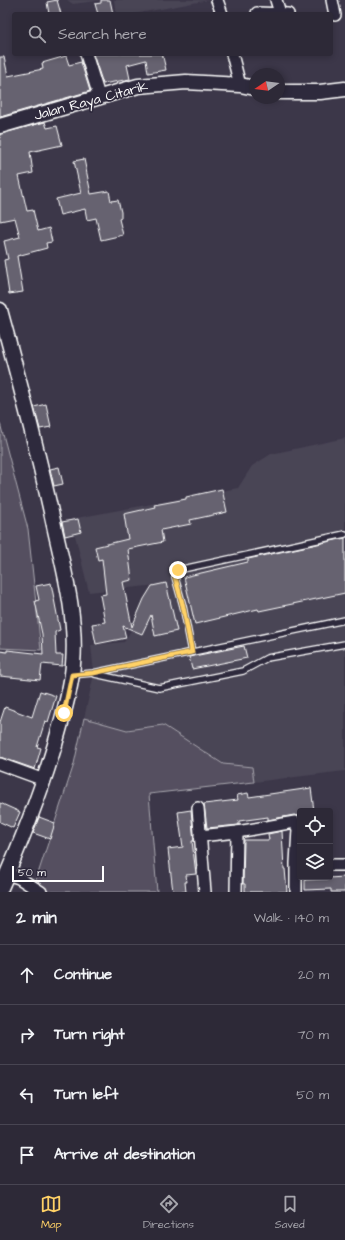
<!DOCTYPE html>
<meta charset="utf-8">
<style>
:root{--surface:#2d2937;--page:#393542;--text:#f1f3f6;--muted:#a7a6ad;--line:#484552;--accent:#ffd166}
body{margin:0;font-family:"Architects Daughter",sans-serif;background:var(--page);color:var(--text)}
.controls{position:absolute;right:12px;bottom:12px;display:grid;overflow:hidden;border-radius:4px;box-shadow:0 2px 6px #0003}
.controls button{width:36px;height:36px;display:grid;place-items:center;padding:0;border:0;border-bottom:1px solid var(--line);background:var(--surface);color:var(--text);font:20px sans-serif}
.compass{position:absolute;left:249px;top:68px;width:36px;height:36px;border-radius:50%;background:var(--surface);box-shadow:0 2px 6px #0003;rotate:257deg}
.scale{position:absolute;left:12px;bottom:10px;width:92px;box-sizing:border-box;padding-left:4px;border:2px solid #fff;border-top:0;font-size:11px;line-height:14px;white-space:nowrap;color:#fff;-webkit-text-stroke:3px #2f2a3d;paint-order:stroke}
.stop{position:absolute;width:12px;height:12px;margin:-9px;border:3px solid #ffd166;border-radius:50%;background:#fff}
.stop.end{background:#ffd166;border-color:#fff;box-shadow:0 1px 4px #0008}
.list{margin:0;padding:0;list-style:none}
h2{display:flex;justify-content:space-between;align-items:center;height:52px;margin:0;padding:0 16px;font-size:17px}
h2 small{font-size:13px;font-weight:400;color:var(--muted)}
.list li{display:grid;grid-template-columns:26px 1fr auto;gap:12px;align-items:center;box-sizing:border-box;height:60px;padding:0 16px;border-top:1px solid var(--line)}
.list b{display:block;font-size:15px;white-space:nowrap}
.list em{font-size:13px;font-style:normal;color:var(--muted)}
.icon{flex:none;width:22px;height:22px;fill:none;stroke:currentColor;stroke-width:2;stroke-linecap:round;stroke-linejoin:round}
.map{position:relative;flex:none;width:345px;height:892px;overflow:hidden}
.search{position:absolute;background:var(--surface);box-shadow:0 2px 6px #0003;left:12px;right:12px;top:12px;height:44px;display:flex;align-items:center;gap:10px;box-sizing:border-box;padding:0 14px;border-radius:4px;color:var(--muted);font-size:15px}
.sheet{height:292px;background:var(--surface)}
nav{display:flex;justify-content:space-around;align-items:center;box-sizing:border-box;height:56px;border-top:1px solid var(--line);background:var(--surface);font-size:11px;color:var(--muted)}
nav a{display:grid;justify-items:center;gap:2px}
nav .on{color:var(--accent)}
.map>svg:first-child{display:block}
.built{fill:#494455}
.green{fill:#555060;stroke:#aaa8b0}
.building{fill:#666270;stroke:#fff}
.lines{fill:none;stroke-linecap:round;stroke-linejoin:round}
.service-casing{stroke:#fff;stroke-width:8}
.minor-casing{stroke:#fff;stroke-width:14}
.tertiary-casing{stroke:#fff;stroke-width:17}
.service{stroke:#2f2a3d;stroke-width:5.5}
.minor{stroke:#2f2a3d;stroke-width:11}
.tertiary{stroke:#2f2a3d;stroke-width:14}
.route{stroke:#ffd166;stroke-width:5}
.labels{text-anchor:middle;dominant-baseline:central;stroke-width:3.5;stroke-linejoin:round;paint-order:stroke}
.street-label{font-size:14px;fill:#fff;stroke:#2f2a3d}
</style>
<div class="map">
<svg width="345" height="892" viewBox="0 0 345 892">
<rect width="100%" height="100%" fill="#3c3749"/>
<filter id="ink" filterUnits="userSpaceOnUse"><feTurbulence type="fractalNoise" baseFrequency=".025" numOctaves="2"/><feDisplacementMap in="SourceGraphic" scale="8" xChannelSelector="R" yChannelSelector="G"/><feConvolveMatrix kernelMatrix="1 2 1 2 8 2 1 2 1" color-interpolation-filters="sRGB"/></filter>
<g filter="url(#ink)">
<g class="built">
<path d="M67,0H104L73,4Z"/>
<path d="M114,0H209L134,14H116Z"/>
<path d="M345,438V771L254,782L252,767L224,764L163,725L127,730L84,718L94,674L91,645L124,642L158,585L89,592L71,519L238,488L252,466L271,454Z"/>
</g>
<g class="green">
<path d="M0,423L28,529L41,650L0,648Z"/>
<path d="M84,718L127,730L163,725L223,764L252,767L254,782L149,794L157,892H32L74,764Z"/>
</g>
<g class="building">
<path d="M57,0L61,14H49L47,2Z"/>
<path d="M101,0H110L113,14H98L95,4L101,3Z"/>
<path d="M93,54H161L162,57H163L166,70L148,73L146,60L127,65L130,79L103,84Z"/>
<path d="M66,56L69,65L81,62L90,91L0,117V57H4L8,76L43,69L42,63Z"/>
<path d="M45,122L47,128L57,126L62,145L30,152L33,173L19,176L27,211L33,210L38,231L49,228L52,242L46,243L47,248L17,256L23,292L9,294L4,260L8,259L4,241L20,237L15,218L0,221V134Z"/>
<path d="M84,159L91,194L109,191L111,201L118,200L121,212V218L119,219L123,235L101,240L96,218L87,220L85,209L60,215L56,199L81,193L74,161Z"/>
<path d="M46,404L51,427L40,429L34,407Z"/>
<path d="M59,467L63,484L54,486L50,469Z"/>
<path d="M222,489L227,512L190,520L191,524L161,530L163,542L128,549L132,580L123,582L132,627L144,599L152,586L166,583L177,631L155,636L151,615L142,634L123,626L126,638L96,644L92,624L105,622L100,595L106,594L102,559L98,560L95,547L128,539L124,514L155,507L154,505L186,499V497Z"/>
<path d="M78,519L81,532L65,536L62,522Z"/>
<path d="M345,538V593L259,611L258,609L195,624L184,577L248,562V559Z"/>
<path d="M51,583L60,630L55,632L56,655H63L62,666L42,664L40,680L0,676V651L7,652V650L43,654L42,634L35,601L39,600L36,586Z"/>
<path d="M244,646L247,658L192,669L189,657Z"/>
<path d="M40,691L56,696L48,722L45,721L37,747L41,748L35,769L0,757V722L5,707L32,717Z"/>
<path d="M311,788L314,811H300V816L294,815L268,820V817L239,821V825L207,828L204,804L238,800L237,795L248,793L249,797Z"/>
<path d="M0,803L20,812L13,828L0,822Z"/>
<path d="M191,810L194,841H192L196,874L186,875L187,882H185L186,892H173L168,849L183,847L178,812Z"/>
<path d="M39,817L55,823L50,839L33,833Z"/>
<path d="M282,831L284,869H285L287,892H245V884H243L244,840H269L268,834Z"/>
<path d="M345,877V892H331V889L305,890V880L328,879V878Z"/>
</g>
<g class="lines">
<defs>
<g id="service">
<path d="M192,652L183,606L175,577L178,570L345,534"/>
<path d="M95,674L159,688L243,671L267,658L345,644"/>
<path d="M72,675L93,673L345,620"/>
</g>
<g id="minor">
<path d="M217,0L222,14"/>
<path d="M276,0L280,13"/>
<path d="M332,0L335,15"/>
<path d="M257,13L288,14"/>
<path d="M86,54L99,96"/>
<path d="M232,54L240,85"/>
<path d="M0,764L44,780"/>
<path d="M198,808L205,892"/>
<path d="M200,836L237,832L295,822L298,829L296,863V892"/>
<path d="M330,865H345"/>
<path d="M7,874L19,878L41,892"/>
<path d="M236,892L237,832"/>
</g>
<g id="tertiary">
<path d="M279,92H320L345,89"/>
<path d="M0,126L138,86L186,82L240,85L255,88"/>
<path d="M0,310C20,383 39,456 55,530C65,574 77,619 73,664C72,684 66,704 61,723C46,780 24,836 0,890"/>
</g>
</defs>
<use href="#service" class="service-casing"/>
<use href="#minor" class="minor-casing"/>
<use href="#tertiary" class="tertiary-casing"/>
<use href="#service" class="service"/>
<use href="#minor" class="minor"/>
<use href="#tertiary" class="tertiary"/>
</g>
</g>
<g class="lines" filter="url(#ink)">
<path class="route" d="M64,713L72,675L93,673L192,652L183,606L175,577L178,570"/>
</g>
<g class="labels">
<g class="street-label">
<text transform="translate(91 101) rotate(-15)">Jalan Raya Citarik</text>
</g>
</g>
</svg>
<div class="controls">
<button><svg class="icon" aria-label="locate" viewBox="0 0 24 24"><circle cx="12" cy="12" r="6"/><path d="M12 2v4M12 18v4M2 12h4M18 12h4"/></svg></button>
<button><svg class="icon" aria-label="layers" viewBox="0 0 24 24"><path d="M12 4l9 5-9 5-9-5zM3 14l9 5 9-5"/></svg></button>
</div>
<svg class="compass" viewBox="-18 -18 36 36"><path d="M0-13l5 13h-10z" fill="#e53935"/><path d="M0 13l5-13h-10z" fill="#a7a6ad"/></svg>
<div class="scale">50 m</div>
<div class="stop" style="left:64px;top:713px"></div>
<div class="stop end" style="left:178px;top:570px"></div>
<div class="search"><svg class="icon" aria-label="search" viewBox="0 0 24 24"><circle cx="10" cy="10" r="6"/><path d="M15 15l6 6"/></svg>Search here</div>
</div>
<section class="sheet">
<h2>2 min<small>Walk · 140 m</small></h2>
<ul class="list">
<li><svg class="icon" aria-label="ahead" viewBox="0 0 24 24"><path d="M12 20V5M6 11l6-6 6 6"/></svg><div><b>Continue</b></div><em>20 m</em></li>
<li><svg class="icon" aria-label="right" viewBox="0 0 24 24"><path d="M7 20v-9h11M14 6l5 5-5 5"/></svg><div><b>Turn right</b></div><em>70 m</em></li>
<li><svg class="icon" aria-label="left" viewBox="0 0 24 24"><path d="M17 20v-9H6M10 6l-5 5 5 5"/></svg><div><b>Turn left</b></div><em>50 m</em></li>
<li><svg class="icon" aria-label="arrive" viewBox="0 0 24 24"><path d="M6 21V4h12l-3 4 3 4H6"/></svg><div><b>Arrive at destination</b></div></li>
</ul>
</section>
<nav>
<a class="on"><svg class="icon" aria-label="map" viewBox="0 0 24 24"><path d="M3 6l6-2 6 2 6-2v14l-6 2-6-2-6 2zM9 4v14M15 6v14"/></svg>Map</a>
<a><svg class="icon" aria-label="directions" viewBox="0 0 24 24"><path d="M12 3l9 9-9 9-9-9zM9 14v-3h6M13 9l2 2-2 2"/></svg>Directions</a>
<a><svg class="icon" aria-label="saved" viewBox="0 0 24 24"><path d="M7 4h10v16l-5-4-5 4z"/></svg>Saved</a>
</nav>
